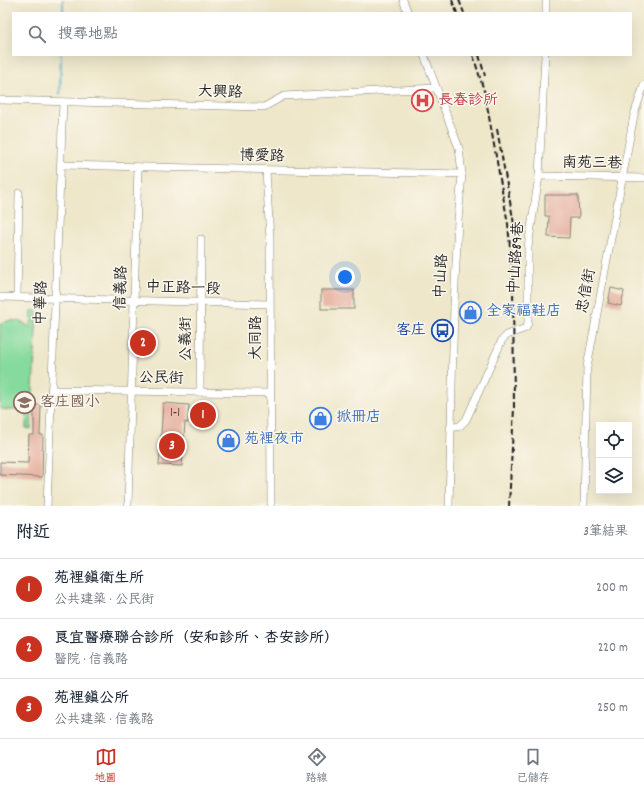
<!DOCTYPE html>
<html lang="zh-TW">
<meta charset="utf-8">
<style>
:root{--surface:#fff;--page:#f6f6f7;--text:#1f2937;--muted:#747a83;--line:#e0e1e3;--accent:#c8321e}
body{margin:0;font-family:Dekko,"LXGW WenKai TC",sans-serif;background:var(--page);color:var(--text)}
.controls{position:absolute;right:12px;bottom:12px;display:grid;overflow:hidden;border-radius:0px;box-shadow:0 4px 16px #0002}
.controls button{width:36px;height:36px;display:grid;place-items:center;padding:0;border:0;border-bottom:1px solid var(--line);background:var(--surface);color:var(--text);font:20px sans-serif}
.you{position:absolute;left:345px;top:277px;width:14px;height:14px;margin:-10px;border:3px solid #fff;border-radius:50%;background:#1a73e8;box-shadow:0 0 0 6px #1a73e833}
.badge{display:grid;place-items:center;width:26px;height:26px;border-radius:50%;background:var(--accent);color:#fff;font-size:13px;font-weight:700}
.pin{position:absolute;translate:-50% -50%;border:2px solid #fff;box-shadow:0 1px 4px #0006}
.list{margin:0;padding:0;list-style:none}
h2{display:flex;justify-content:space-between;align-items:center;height:52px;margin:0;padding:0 16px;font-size:17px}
h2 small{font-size:13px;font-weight:400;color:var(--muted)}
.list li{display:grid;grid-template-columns:26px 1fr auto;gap:12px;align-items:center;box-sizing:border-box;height:60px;padding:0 16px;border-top:1px solid var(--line)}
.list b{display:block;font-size:15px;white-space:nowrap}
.list p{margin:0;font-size:13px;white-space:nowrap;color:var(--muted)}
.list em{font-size:13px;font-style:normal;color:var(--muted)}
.icon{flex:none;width:22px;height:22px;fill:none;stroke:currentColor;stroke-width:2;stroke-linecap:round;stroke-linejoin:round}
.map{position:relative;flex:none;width:644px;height:506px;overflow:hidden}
.search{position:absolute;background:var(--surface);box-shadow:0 4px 16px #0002;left:12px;right:12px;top:12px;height:44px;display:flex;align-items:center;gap:10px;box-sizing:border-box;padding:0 14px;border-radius:0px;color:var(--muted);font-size:15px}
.sheet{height:232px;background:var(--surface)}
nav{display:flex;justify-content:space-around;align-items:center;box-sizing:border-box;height:56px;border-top:1px solid var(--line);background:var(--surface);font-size:11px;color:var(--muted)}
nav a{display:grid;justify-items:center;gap:2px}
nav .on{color:var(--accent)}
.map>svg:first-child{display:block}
.green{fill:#85da9d;stroke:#507b5c}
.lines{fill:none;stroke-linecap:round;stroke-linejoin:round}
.stream{stroke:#4aafc9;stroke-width:2}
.building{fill:#e5ae9e}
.minor-casing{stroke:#858273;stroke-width:8}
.minor{stroke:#fff;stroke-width:7}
.rail{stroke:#1c1c1c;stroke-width:2;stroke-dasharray:6 3;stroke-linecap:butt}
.labels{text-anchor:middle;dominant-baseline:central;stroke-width:3;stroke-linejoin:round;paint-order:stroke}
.number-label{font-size:13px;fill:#4e403c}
.street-label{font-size:15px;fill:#1c1c1c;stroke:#fbf7ec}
.health-label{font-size:15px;fill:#be3a42;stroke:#fbf7ec;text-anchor:start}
.shop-label{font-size:15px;fill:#366cbe;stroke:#fbf7ec;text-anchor:start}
.transit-label{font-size:15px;fill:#164399;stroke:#fbf7ec;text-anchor:end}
.education-label{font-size:15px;fill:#785e54;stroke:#fbf7ec;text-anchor:start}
</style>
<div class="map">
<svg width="644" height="506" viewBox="0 0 644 506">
<rect width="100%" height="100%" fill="#fbf7ec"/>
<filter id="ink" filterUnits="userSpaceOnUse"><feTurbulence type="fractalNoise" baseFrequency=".025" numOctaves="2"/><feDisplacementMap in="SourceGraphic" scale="8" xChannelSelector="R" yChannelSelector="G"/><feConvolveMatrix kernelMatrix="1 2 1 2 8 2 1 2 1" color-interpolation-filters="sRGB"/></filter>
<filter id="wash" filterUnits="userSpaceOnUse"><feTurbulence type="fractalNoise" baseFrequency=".012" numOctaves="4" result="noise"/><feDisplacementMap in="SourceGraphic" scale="16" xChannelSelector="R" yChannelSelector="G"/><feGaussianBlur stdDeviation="0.9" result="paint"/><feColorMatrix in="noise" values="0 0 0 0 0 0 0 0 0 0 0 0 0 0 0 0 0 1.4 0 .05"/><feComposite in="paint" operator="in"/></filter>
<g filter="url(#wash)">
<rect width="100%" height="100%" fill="#eee7ca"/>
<path class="green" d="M32,310L37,311L31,429L26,428L27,405C19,410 9,412 0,408V324C11,318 22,320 31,328Z"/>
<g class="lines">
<g class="stream">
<path d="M63,13V0"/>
<path d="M60,94L61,55"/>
</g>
</g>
<g id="blocks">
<g class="building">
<path d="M545,195H578L579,218H570L569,238L548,237L549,216H545Z"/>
<path d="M611,288L624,291L621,306L608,303Z"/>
<rect x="321" y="290" width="33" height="19"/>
<path d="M163,403L189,405L188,423L185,422L182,466L159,465Z"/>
<path d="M34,405H41L40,435H43L42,477L0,475V462L28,463L29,435H34Z"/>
</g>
</g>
</g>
<g filter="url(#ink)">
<use href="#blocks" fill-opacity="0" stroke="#858273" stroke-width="1"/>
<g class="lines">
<defs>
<g id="minor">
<path d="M403,0L408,13"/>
<path d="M546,13V0"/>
<path d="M424,55L459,148L462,174L458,220L454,306L449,506"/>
<path d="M0,100L264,107L284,96L436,88"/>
<path d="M61,165L462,174"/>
<path d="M266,170L270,239L271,506"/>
<path d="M539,176L644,178"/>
<path d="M0,297L269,304"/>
<path d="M17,297L19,193"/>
<path d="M51,390L270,393"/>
<path d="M200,392L201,239"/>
<path d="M450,428L460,426L466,420L502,340L507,335L526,328L528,323V247L539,176L545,55"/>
<path d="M47,506L63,102"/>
<path d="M128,506L138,167"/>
<path d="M584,506L587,367L634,115L644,85"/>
</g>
</defs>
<use href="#minor" class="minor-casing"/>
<use href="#minor" class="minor"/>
<g class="rail">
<path d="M452,0L457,13"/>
<path d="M459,0L464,13"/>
<path d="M473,55L485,94L508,224L513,282L514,408L509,506"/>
<path d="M479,55L485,76"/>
<path d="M497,129L514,224L515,237"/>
</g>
</g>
</g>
<defs>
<symbol id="hospital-ring" viewBox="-11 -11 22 22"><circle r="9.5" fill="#fbf7ec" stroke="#e0444e" stroke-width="1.5"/><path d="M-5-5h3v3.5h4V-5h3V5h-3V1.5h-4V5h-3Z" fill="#e0444e"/></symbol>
<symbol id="shop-ring" viewBox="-11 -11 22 22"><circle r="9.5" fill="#fbf7ec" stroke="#3f7fe0" stroke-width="1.5"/><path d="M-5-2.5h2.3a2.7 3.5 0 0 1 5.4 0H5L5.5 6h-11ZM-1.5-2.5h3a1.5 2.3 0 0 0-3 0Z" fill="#3f7fe0"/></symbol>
<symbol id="bus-ring" viewBox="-11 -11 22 22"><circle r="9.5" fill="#fbf7ec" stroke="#1a4fb4" stroke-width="1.5"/><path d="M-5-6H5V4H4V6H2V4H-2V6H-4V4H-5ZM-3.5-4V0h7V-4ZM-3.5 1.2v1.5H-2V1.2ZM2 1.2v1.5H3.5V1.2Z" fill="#1a4fb4"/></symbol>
<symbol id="school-ring" viewBox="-11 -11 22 22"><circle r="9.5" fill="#fbf7ec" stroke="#8d6e63" stroke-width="1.5"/><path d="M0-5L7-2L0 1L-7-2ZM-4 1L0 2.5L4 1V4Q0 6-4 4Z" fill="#8d6e63"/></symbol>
</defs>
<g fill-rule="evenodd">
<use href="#hospital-ring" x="410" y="88" width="25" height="25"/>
<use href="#shop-ring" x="458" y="300" width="25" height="25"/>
<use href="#bus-ring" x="430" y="318" width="25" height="25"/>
<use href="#school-ring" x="12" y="390" width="25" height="25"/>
<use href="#shop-ring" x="308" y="406" width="25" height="25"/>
<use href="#shop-ring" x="216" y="428" width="25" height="25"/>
</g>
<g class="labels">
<g class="number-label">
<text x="175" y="413">1-1</text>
</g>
<g class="street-label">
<text transform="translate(220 93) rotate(2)">大興路</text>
<text transform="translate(262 157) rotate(1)">博愛路</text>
<text transform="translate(592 164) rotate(1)">南苑三巷</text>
<text transform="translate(517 258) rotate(-86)">中山路89巷</text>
<text transform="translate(442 276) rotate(-87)">中山路</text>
<text transform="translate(122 288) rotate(-88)">信義路</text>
<text transform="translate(183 289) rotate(2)">中正路一段</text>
<text transform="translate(587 291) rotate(-79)">忠信街</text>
<text transform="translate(42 303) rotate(-88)">中華路</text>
<text transform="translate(257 338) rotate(-90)">大同路</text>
<text transform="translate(187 339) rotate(-90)">公義街</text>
<text transform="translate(161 379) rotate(1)">公民街</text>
</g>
<g class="health-label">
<text x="438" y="101">長春診所</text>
</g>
<g class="shop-label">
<text x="486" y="312">全家福鞋店</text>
<text x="336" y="418">掀冊店</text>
<text x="244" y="440">苑裡夜市</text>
</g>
<g class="transit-label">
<text x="426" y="331">客庄</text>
</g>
<g class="education-label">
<text x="40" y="403">客庄國小</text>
</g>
</g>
</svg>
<div class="controls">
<button><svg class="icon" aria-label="locate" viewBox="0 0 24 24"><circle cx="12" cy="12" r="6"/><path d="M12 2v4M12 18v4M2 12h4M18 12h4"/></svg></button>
<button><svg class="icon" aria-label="layers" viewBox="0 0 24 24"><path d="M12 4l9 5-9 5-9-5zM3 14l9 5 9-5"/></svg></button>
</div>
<div class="you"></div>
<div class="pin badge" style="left:203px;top:415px">1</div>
<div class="pin badge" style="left:143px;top:343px">2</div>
<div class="pin badge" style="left:172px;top:446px">3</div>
<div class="search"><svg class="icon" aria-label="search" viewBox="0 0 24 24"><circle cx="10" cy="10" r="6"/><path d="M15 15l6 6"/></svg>搜尋地點</div>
</div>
<section class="sheet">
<h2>附近<small>3筆結果</small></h2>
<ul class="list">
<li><span class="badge">1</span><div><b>苑裡鎮衛生所</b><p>公共建築 · 公民街</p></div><em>200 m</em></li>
<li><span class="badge">2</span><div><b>良宜醫療聯合診所（安和診所、杏安診所）</b><p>醫院 · 信義路</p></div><em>220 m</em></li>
<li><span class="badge">3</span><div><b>苑裡鎮公所</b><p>公共建築 · 信義路</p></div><em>250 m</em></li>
</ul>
</section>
<nav>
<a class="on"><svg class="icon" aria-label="map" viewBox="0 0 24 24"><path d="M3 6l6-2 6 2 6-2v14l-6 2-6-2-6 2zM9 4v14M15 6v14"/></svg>地圖</a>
<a><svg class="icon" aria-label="directions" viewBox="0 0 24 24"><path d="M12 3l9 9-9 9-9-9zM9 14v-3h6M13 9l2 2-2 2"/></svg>路線</a>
<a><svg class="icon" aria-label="saved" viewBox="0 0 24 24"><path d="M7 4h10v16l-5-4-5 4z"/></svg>已儲存</a>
</nav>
